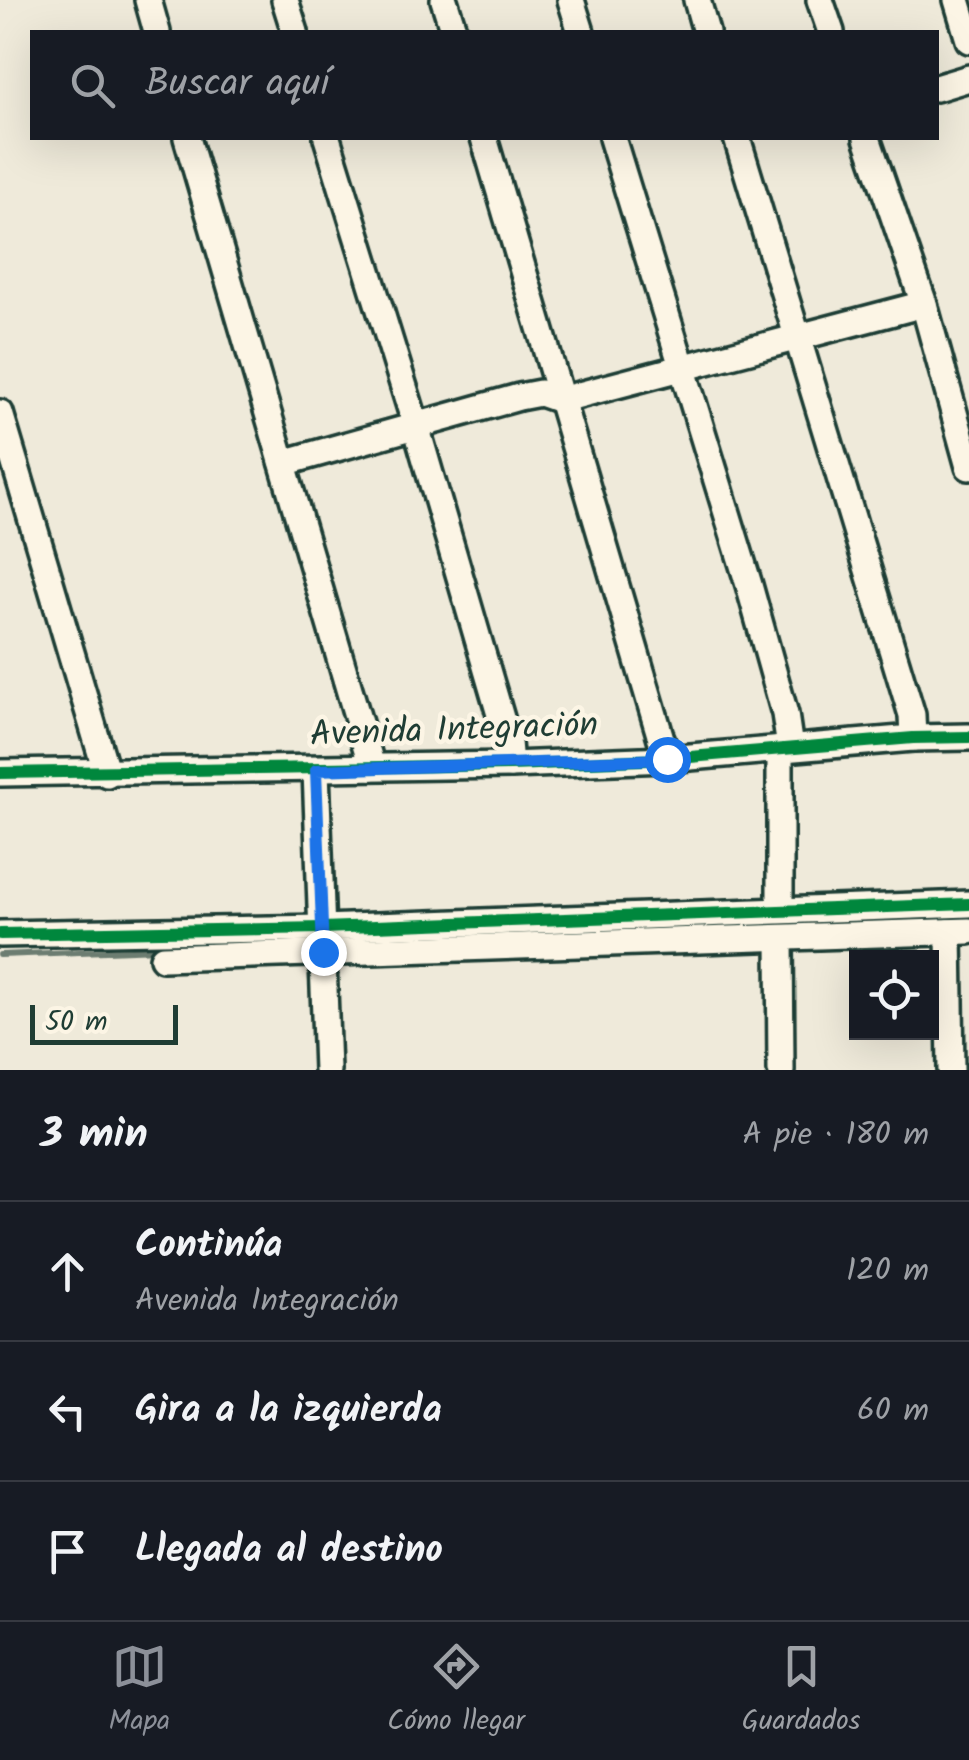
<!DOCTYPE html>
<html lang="es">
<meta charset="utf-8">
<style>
:root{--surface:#171b24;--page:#20242c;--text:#f1f3f6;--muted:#9ea1a6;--line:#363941;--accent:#8c9099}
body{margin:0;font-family:Kalam,sans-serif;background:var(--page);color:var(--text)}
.controls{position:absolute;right:30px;bottom:30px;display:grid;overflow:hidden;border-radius:0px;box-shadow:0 10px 40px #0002}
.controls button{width:90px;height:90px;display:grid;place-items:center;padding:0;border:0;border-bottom:2px solid var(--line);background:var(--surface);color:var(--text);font:50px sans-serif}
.scale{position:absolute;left:30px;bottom:25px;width:148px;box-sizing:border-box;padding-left:10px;border:5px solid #1f3d34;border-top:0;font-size:28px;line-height:35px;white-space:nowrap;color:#1f3d34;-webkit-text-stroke:8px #fcf5e5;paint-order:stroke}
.stop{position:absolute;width:30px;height:30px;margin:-22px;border:8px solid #1a73e8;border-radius:50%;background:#fff}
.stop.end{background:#1a73e8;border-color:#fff;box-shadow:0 2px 10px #0008}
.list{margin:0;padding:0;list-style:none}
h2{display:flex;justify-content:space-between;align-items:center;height:130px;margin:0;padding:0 40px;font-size:42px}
h2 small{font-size:32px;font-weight:400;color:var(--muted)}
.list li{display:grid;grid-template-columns:65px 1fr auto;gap:30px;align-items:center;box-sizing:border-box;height:140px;padding:0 40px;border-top:2px solid var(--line)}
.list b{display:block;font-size:38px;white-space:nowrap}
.list p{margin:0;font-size:32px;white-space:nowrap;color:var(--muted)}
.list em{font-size:32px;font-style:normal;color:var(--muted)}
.icon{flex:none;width:55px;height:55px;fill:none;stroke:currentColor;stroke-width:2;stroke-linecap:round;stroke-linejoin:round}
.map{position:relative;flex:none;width:969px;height:1070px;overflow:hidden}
.search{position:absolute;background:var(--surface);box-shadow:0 10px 40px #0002;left:30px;right:30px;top:30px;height:110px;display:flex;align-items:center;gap:25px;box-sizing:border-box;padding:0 35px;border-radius:0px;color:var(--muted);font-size:38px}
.sheet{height:550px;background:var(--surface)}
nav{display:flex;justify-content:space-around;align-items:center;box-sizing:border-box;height:140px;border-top:2px solid var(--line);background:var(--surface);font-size:28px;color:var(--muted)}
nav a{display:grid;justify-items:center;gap:5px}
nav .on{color:var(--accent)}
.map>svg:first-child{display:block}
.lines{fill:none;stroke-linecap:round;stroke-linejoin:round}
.stream{stroke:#6c7d71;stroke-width:6}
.minor-casing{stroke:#1f3d34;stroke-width:32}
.minor{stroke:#fcf5e5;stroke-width:25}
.cycleway-casing{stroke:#fcf5e5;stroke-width:19}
.cycleway{stroke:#00873e;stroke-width:12}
.route{stroke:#1a73e8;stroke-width:12}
.labels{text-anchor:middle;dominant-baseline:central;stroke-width:9;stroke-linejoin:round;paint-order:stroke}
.street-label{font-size:35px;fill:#1f3d34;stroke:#fcf5e5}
</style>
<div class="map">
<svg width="969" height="1070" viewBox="0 0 969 1070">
<rect width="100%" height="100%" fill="#efeada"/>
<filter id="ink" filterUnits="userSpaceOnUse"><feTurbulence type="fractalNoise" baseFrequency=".01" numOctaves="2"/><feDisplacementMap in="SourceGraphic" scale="20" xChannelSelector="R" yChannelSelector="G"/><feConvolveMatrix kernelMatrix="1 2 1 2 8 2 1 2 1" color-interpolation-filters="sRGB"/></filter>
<g filter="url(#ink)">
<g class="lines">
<path class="stream" d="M0,955L159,949"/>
<defs>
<g id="minor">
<path d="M148,0L157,32"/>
<path d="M285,0L295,32"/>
<path d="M444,0L454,32"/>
<path d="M571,0L581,32"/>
<path d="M697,0L706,32"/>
<path d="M820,0L831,32"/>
<path d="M957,0L969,40"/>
<path d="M936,88L969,78"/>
<path d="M187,138L372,767"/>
<path d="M327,138L416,426L508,742L510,765"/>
<path d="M484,138L667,759"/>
<path d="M612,138L749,585L785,714L790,748"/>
<path d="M737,138L912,715L913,738"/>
<path d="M867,138L924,304L969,467"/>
<path d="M0,413L107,774"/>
<path d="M283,463L519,397L540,393L560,400L924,304"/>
<path d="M316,770L327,1070"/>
<path d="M0,773L510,765L667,759L913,738L969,737"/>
<path d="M780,910V749"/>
<path d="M949,932L951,1070"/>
<path d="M0,934L322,928L969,904"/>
<path d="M780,938L781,1070"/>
<path d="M163,958L969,931"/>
</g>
</defs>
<use href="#minor" class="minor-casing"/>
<use href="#minor" class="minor"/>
<defs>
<g id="cycleway">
<path d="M0,773L510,765L667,759L913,738L969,737"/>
<path d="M0,934L322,928L969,904"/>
</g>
</defs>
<use href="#cycleway" class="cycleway-casing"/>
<use href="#cycleway" class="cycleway"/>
</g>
</g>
<g class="lines" filter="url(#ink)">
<path class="route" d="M323,952L316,770L667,759"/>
</g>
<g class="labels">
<g class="street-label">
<text transform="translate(454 731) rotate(-2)">Avenida Integración</text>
</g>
</g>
</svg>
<div class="controls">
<button><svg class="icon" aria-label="locate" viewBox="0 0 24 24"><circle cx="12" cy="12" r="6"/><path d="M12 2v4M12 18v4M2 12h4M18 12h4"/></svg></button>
</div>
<div class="scale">50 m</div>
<div class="stop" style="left:667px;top:759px"></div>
<div class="stop end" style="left:323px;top:952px"></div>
<div class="search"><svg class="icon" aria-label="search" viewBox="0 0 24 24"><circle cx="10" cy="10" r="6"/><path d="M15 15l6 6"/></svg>Buscar aquí</div>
</div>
<section class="sheet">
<h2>3 min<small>A pie · 180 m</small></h2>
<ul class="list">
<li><svg class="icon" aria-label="ahead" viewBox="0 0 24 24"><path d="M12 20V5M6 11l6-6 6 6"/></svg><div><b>Continúa</b><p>Avenida Integración</p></div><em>120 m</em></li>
<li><svg class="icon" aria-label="left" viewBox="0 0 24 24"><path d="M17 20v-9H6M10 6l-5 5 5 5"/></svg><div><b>Gira a la izquierda</b></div><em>60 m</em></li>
<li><svg class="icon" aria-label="arrive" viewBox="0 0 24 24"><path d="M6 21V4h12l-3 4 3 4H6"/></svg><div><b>Llegada al destino</b></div></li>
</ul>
</section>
<nav>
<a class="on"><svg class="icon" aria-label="map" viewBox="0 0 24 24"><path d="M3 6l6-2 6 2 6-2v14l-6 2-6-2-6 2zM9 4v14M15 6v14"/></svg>Mapa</a>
<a><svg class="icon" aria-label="directions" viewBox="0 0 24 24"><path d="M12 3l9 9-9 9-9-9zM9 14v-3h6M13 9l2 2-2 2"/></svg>Cómo llegar</a>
<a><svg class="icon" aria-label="saved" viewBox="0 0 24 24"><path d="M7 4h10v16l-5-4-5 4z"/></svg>Guardados</a>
</nav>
